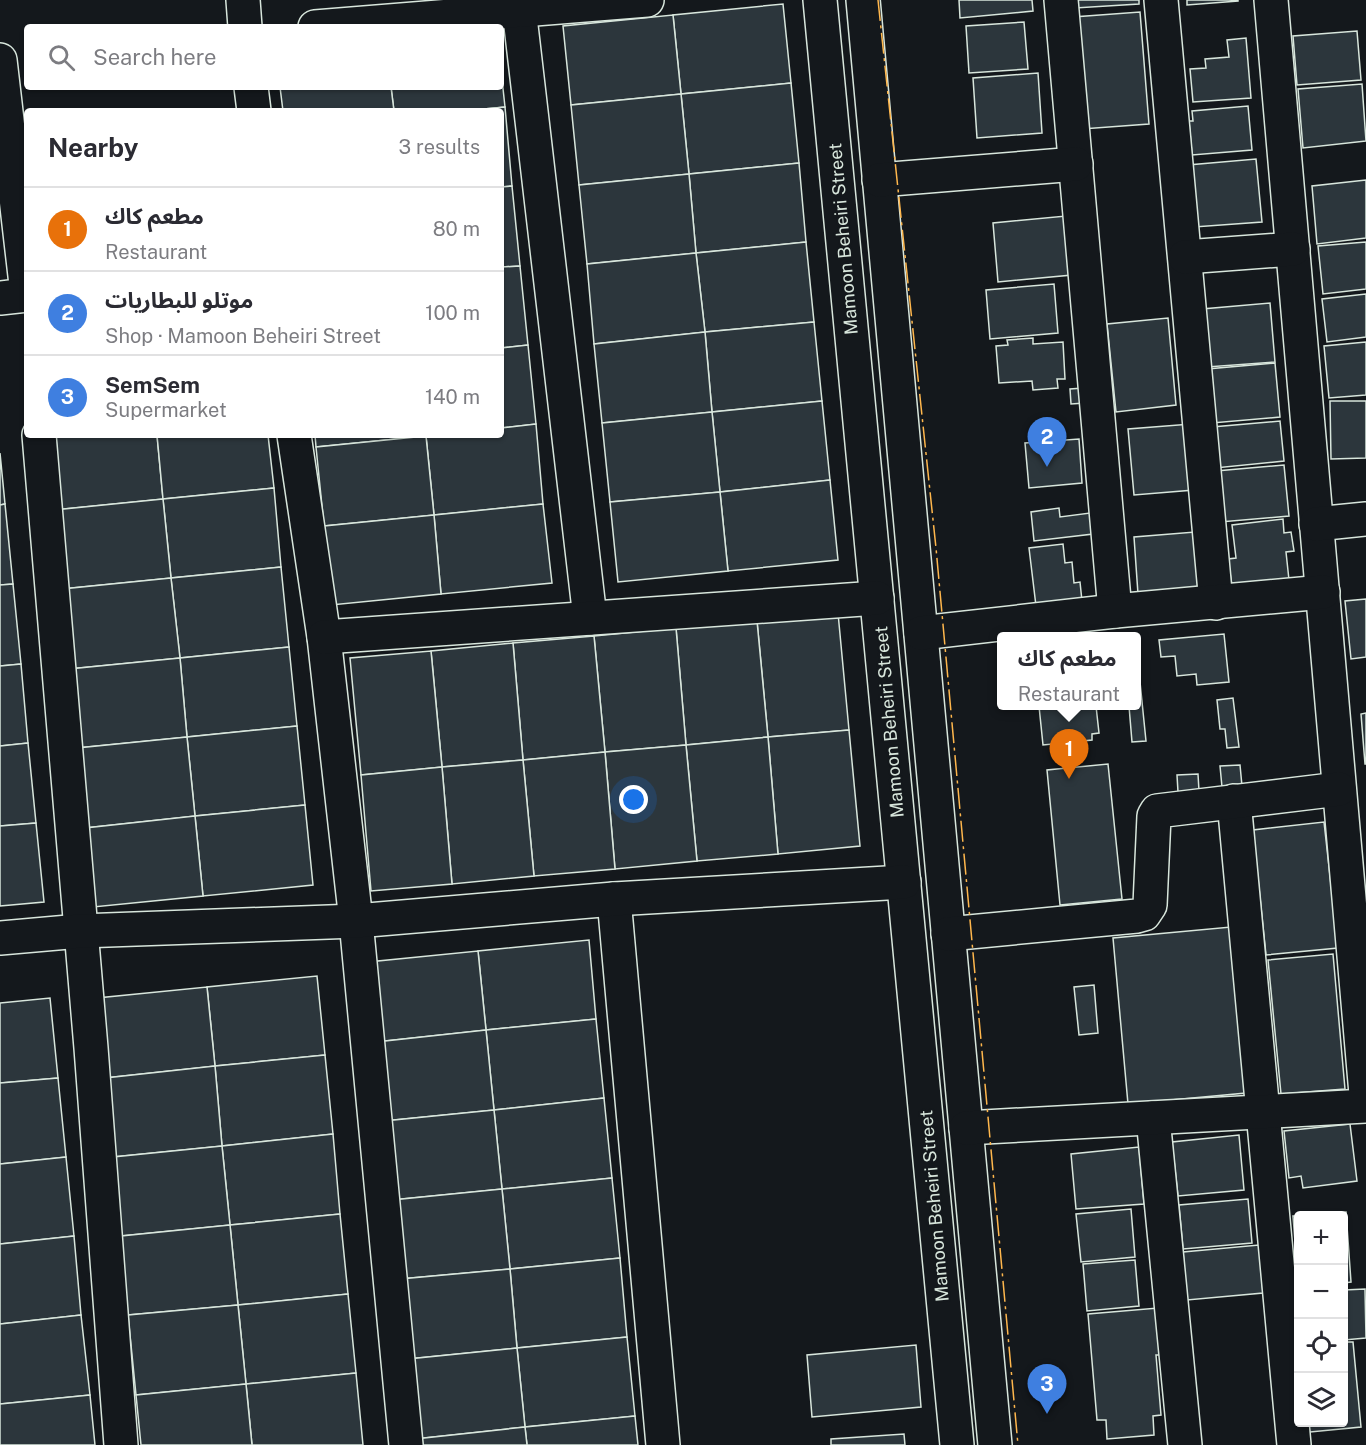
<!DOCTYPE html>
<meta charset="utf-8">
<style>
:root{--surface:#fff;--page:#f7f7f7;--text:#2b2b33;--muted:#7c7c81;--line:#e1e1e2;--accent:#0f766e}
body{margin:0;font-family:"Public Sans","Noto Sans Arabic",sans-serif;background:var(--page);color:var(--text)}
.controls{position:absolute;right:18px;bottom:18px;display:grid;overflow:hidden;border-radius:6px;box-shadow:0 2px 4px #0004}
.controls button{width:54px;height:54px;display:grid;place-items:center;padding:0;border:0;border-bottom:2px solid var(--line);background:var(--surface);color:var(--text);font:30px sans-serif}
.you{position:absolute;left:634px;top:800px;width:21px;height:21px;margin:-15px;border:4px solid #fff;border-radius:50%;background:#1a73e8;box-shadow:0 0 0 9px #1a73e833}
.badge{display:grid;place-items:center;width:39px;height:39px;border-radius:50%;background:var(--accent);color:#fff;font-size:20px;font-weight:700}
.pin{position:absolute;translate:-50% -50px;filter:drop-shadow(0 2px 3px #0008)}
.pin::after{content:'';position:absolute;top:32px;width:21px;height:18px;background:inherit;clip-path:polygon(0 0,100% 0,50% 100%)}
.popup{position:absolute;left:997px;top:632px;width:144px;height:78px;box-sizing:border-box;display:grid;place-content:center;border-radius:6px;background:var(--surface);filter:drop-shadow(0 2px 4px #0005);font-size:20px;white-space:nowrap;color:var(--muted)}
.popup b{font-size:22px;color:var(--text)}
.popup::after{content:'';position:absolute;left:50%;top:100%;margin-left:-12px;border:12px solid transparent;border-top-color:var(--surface)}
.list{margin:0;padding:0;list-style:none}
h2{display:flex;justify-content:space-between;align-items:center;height:78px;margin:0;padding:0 24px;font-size:26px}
h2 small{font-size:20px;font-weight:400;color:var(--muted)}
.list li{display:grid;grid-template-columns:39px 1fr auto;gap:18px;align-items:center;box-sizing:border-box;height:84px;padding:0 24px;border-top:2px solid var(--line)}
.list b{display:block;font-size:22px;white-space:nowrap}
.list p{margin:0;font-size:20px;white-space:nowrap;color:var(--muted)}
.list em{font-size:20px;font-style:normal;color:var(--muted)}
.icon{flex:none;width:33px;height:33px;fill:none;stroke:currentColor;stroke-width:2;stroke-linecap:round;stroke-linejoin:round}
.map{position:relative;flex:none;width:1366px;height:1445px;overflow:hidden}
.search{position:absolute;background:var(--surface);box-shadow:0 2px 4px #0004;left:24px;top:24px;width:480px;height:66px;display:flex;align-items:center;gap:15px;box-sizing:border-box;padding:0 21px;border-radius:6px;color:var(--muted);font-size:22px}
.panel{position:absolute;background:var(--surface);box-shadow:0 2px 4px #0004;left:24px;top:108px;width:480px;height:330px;border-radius:6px}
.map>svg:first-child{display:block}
.building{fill:#2c363c;stroke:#d8e6dc;stroke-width:1.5}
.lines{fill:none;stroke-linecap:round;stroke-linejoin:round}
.minor-casing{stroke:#d8e6dc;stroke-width:36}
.minor{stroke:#14181c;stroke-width:33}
.power{stroke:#ffb74d;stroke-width:1.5;stroke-dasharray:21 4.5 3 4.5;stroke-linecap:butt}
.labels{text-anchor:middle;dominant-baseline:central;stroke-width:4.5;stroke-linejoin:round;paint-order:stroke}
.street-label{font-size:18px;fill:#d8e6dc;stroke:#14181c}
</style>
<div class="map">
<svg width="1366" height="1445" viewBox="0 0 1366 1445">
<rect width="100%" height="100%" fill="#14181c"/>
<g class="building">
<path d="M959,0H1032L1033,11L960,18Z"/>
<path d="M1074,0H1139V4L1075,8Z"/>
<path d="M1187,0H1238V1L1187,5Z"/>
<path d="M783,4L791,83L681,94L673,15Z"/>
<path d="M1140,12L1149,124L1082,129L1073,17Z"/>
<path d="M673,15L681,94L571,105L563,26Z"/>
<path d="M1024,22L1028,69L969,73L966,26Z"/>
<path d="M1357,31L1361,80L1297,85L1293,36Z"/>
<path d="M1246,38L1251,98L1193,102L1190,69L1206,68L1205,59L1229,57L1227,40Z"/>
<path d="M501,70L505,107L462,111H394L391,87H501Z"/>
<path d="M1038,73L1042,133L977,138L973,78Z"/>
<path d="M791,83L799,163L689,174L681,94Z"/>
<path d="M1362,84L1366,141L1303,148L1298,89Z"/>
<path d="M280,87H391L394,111H283Z"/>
<path d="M681,94L689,174L579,185L571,105Z"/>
<path d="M1248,106L1252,150L1192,155L1189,121H1193L1192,111Z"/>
<path d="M505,107L512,186L501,187V111H462Z"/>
<path d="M1256,159L1262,222L1194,227L1188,165Z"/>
<path d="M799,163L806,242L696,253L689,174Z"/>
<path d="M689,174L696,253L587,264L579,185Z"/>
<path d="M1366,180V238L1317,244L1312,186Z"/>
<path d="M512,186L520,266L501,267V187Z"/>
<path d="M1066,216L1072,275L998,282L993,223Z"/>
<path d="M806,242L814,322L705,332L696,253Z"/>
<path d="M1366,242V289L1323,294L1318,246Z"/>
<path d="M696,253L705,332L594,344L587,264Z"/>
<path d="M520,266L528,345L501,348V267Z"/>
<path d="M1054,284L1058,333L990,339L986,290Z"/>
<path d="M1366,294V337L1327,342L1322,299Z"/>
<path d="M1270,303L1275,362L1207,367L1202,309Z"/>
<path d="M1168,318L1176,405L1116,412L1107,324Z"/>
<path d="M814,322L822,401L712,412L705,332Z"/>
<path d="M705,332L712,412L602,423L594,344Z"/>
<path d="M1033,338V344L1063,342L1065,379H1057L1058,388L1033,390L1032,381L999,383L996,346L1008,345L1007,340Z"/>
<path d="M1366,342V395L1329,398L1324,346Z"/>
<path d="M528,345L536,424L501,428V348Z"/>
<path d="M1275,363L1280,417L1212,423L1207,369Z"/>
<path d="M1083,388L1085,403L1071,404L1070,389Z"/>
<path d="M822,401L830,480L720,492L712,412Z"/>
<path d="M1330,401H1366V458L1331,459Z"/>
<path d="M712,412L720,492L610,502L602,423Z"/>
<path d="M1280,421L1284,461L1215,468L1212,427Z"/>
<path d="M536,424L543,504L434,515L426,436L501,435V428Z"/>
<path d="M1191,424L1194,490L1134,495L1128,429Z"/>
<path d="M47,435H157L163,499L54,510Z"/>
<path d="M157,435H268L274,488L163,499Z"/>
<path d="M315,435H426V436L316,447Z"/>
<path d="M426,436L434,515L324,526L316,447Z"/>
<path d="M1079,439L1082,483L1029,488L1025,443Z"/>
<path d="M0,453L5,504L0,505Z"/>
<path d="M1284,465L1289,516L1220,522L1216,471Z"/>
<path d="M830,480L838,560L728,571L720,492Z"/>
<path d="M274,488L281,567L171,578L163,499Z"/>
<path d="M720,492L728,571L618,582L610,502Z"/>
<path d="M163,499L171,578L62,589L54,510Z"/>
<path d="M5,504L13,584L0,585V505Z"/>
<path d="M543,504L552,583L441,594L434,515Z"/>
<path d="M1059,508L1060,517L1090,513L1093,534L1034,541L1031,512Z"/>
<path d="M434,515L441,594L331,605L324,526Z"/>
<path d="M1283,519L1284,533L1291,532L1294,551L1286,552L1289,580L1232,586L1228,559L1236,558L1232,525Z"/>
<path d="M1195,532L1200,589L1138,594L1134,537Z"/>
<path d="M1063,544L1065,563L1072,562L1074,583L1080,582L1082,601L1036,606L1029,548Z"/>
<path d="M281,567L289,647L180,658L171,578Z"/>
<path d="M171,578L180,658L69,669L62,589Z"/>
<path d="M13,584L21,664L0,666V585Z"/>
<path d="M1366,599V657L1351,659L1345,601Z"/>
<path d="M838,613L849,730L768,737L757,621Z"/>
<path d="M757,621L768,737L686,745L676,628Z"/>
<path d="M676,628L686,745L605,752L594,636Z"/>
<path d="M1224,634L1229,682L1197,685L1196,674L1177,676L1175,656L1161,657L1159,640Z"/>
<path d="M594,636L605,752L523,760L513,643Z"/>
<path d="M513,643L523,760L442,767L431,651Z"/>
<path d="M289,647L297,726L187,737L180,658Z"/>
<path d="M431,651L442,767L361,775L350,658Z"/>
<path d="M180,658L187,737L77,748L69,669Z"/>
<path d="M21,664L28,743L0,746V666Z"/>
<path d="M1136,682H1140L1146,741L1132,742L1129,706H1136Z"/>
<path d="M1233,698L1239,747L1227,748L1225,729H1220L1217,700Z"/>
<path d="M1039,706H1096L1099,733L1092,734V740L1043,745Z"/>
<path d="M1366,713V764H1365L1361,714Z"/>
<path d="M297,726L305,805L195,816L187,737Z"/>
<path d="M849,730L860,846L778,854L768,737Z"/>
<path d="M187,737L195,816L85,828L77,748Z"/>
<path d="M768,737L778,854L697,861L686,745Z"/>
<path d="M28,743L36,823L0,826V746Z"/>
<path d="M686,745L697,861L615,869L605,752Z"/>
<path d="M605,752L615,869L534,876L523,760Z"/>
<path d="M523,760L534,876L452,884L442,767Z"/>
<path d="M1108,764L1122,899L1060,905L1047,770Z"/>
<path d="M1240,765L1242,786L1222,787L1220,766Z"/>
<path d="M442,767L452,884L371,891L361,775Z"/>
<path d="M1198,774L1199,791L1178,792L1177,775Z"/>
<path d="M305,805L313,885L203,896L195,816Z"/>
<path d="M195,816L203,896L93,907L85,828Z"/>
<path d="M1324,822L1338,948L1266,955L1253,830Z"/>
<path d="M36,823L44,902L0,906V826Z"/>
<path d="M1231,927L1246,1093L1128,1104L1113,938Z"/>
<path d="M589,940L596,1019L486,1030L478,951Z"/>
<path d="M478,951L486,1030L376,1042L368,962Z"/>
<path d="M1333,954L1345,1089L1281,1094L1268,960Z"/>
<path d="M317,976L325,1055L215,1066L207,987Z"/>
<path d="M1094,985L1098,1033L1079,1035L1074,987Z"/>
<path d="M207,987L215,1066L105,1078L97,998Z"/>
<path d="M50,998L58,1078L0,1083V1003Z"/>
<path d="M596,1019L604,1098L494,1110L486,1030Z"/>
<path d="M486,1030L494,1110L384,1121L376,1042Z"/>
<path d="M325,1055L333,1134L222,1146L215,1066Z"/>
<path d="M215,1066L222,1146L113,1157L105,1078Z"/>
<path d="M58,1078L66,1157L0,1164V1083Z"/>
<path d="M604,1098L612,1178L502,1189L494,1110Z"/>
<path d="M494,1110L502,1189L392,1200L384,1121Z"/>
<path d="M1350,1124L1357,1181L1303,1188L1301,1176L1289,1178L1284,1131Z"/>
<path d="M333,1134L340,1214L230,1225L222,1146Z"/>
<path d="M1239,1135L1244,1190L1178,1196L1172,1142Z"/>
<path d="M222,1146L230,1225L121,1236L113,1157Z"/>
<path d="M1139,1147L1144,1204L1076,1209L1071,1154Z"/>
<path d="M66,1157L74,1236L0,1244V1164Z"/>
<path d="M612,1178L620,1258L510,1269L502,1189Z"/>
<path d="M502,1189L510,1269L400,1279L392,1200Z"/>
<path d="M1248,1199L1252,1243L1183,1249L1179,1205Z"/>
<path d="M1131,1209L1135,1257L1081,1262L1076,1214Z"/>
<path d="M1346,1212L1351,1282L1344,1283V1216H1303Z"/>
<path d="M340,1214L348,1294L238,1305L230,1225Z"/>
<path d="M1293,1216H1298V1280Z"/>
<path d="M230,1225L238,1305L128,1315L121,1236Z"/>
<path d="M74,1236L81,1315L0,1324V1244Z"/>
<path d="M1259,1245L1263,1293L1187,1300L1183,1252Z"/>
<path d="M620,1258L627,1337L517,1348L510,1269Z"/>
<path d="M1135,1260L1139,1306L1087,1311L1083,1264Z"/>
<path d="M510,1269L517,1348L408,1359L400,1279Z"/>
<path d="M1365,1289L1366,1338L1344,1340V1290Z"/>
<path d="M348,1294L356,1373L246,1384L238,1305Z"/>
<path d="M238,1305L246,1384L136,1395L128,1315Z"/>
<path d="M1158,1308L1162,1355H1156L1161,1415L1153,1416L1154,1435L1107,1439L1106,1420H1097L1088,1314Z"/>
<path d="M81,1315L90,1395L0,1404V1324Z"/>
<path d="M627,1337L635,1416L525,1427L517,1348Z"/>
<path d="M1344,1342H1353L1361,1427L1300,1433L1299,1422H1344Z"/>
<path d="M916,1345L921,1407L812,1417L807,1355Z"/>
<path d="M517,1348L525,1427L415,1439L408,1359Z"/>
<path d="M356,1373L363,1445H252L246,1384Z"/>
<path d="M246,1384L252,1445H141L136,1395Z"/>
<path d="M90,1395L95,1445H0V1404Z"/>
<path d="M635,1416L638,1445H527L525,1427Z"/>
<path d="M525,1427L527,1445H416L415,1439Z"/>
<path d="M904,1434L905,1445H831V1439Z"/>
</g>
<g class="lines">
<defs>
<g id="minor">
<path d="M243,0L245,27"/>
<path d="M518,0L590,618"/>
<path d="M820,0L957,1445"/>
<path d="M863,0L995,1445"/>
<path d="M1061,0L1115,611"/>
<path d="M1161,0L1216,603"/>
<path d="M1271,0L1366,1094"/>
<path d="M315,27L647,0"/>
<path d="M0,60L27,293"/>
<path d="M251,87L254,111"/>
<path d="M879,180L1076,164"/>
<path d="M1185,257L1293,249"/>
<path d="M0,298L27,295"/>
<path d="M39,435L91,1048L121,1445"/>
<path d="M294,435L324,637L356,921L406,1445"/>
<path d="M1316,524L1366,519"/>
<path d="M921,633L1115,611L1323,592"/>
<path d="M324,637L877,598"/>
<path d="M1234,801L1294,1445"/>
<path d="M614,899L663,1445"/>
<path d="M948,934L1137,916L1144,914L1150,905L1154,816L1157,811L1339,789"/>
<path d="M0,938L80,931L356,921L614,899L904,882"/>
<path d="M1153,1118L1185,1445"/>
<path d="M966,1128L1366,1106"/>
</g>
</defs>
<use href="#minor" class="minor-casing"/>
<use href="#minor" class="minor"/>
<path class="power" d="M878,0L936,548L1018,1445"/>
</g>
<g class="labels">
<g class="street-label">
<text transform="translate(843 239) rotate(-95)">Mamoon Beheiri Street</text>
<text transform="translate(889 722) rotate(-95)">Mamoon Beheiri Street</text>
<text transform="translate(934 1206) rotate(-95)">Mamoon Beheiri Street</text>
</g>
</g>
</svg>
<div class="controls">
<button>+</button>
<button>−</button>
<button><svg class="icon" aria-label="locate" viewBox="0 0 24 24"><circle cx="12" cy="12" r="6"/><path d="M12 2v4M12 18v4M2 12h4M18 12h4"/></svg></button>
<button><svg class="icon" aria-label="layers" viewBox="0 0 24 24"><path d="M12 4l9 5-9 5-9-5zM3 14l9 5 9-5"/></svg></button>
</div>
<div class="you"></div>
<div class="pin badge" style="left:1069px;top:779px;background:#e8710a">1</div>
<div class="popup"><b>مطعم كاك</b>Restaurant</div>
<div class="pin badge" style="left:1047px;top:467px;background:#3f7fe0">2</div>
<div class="pin badge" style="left:1047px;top:1414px;background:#3f7fe0">3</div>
<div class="search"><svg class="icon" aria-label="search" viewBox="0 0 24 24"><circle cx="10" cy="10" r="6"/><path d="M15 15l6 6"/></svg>Search here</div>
<section class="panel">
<h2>Nearby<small>3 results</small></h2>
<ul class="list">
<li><span class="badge" style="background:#e8710a">1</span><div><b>مطعم كاك</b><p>Restaurant</p></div><em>80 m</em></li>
<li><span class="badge" style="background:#3f7fe0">2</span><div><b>موتلو للبطاريات</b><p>Shop · Mamoon Beheiri Street</p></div><em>100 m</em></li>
<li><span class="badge" style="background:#3f7fe0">3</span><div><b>SemSem</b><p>Supermarket</p></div><em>140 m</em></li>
</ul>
</section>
</div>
